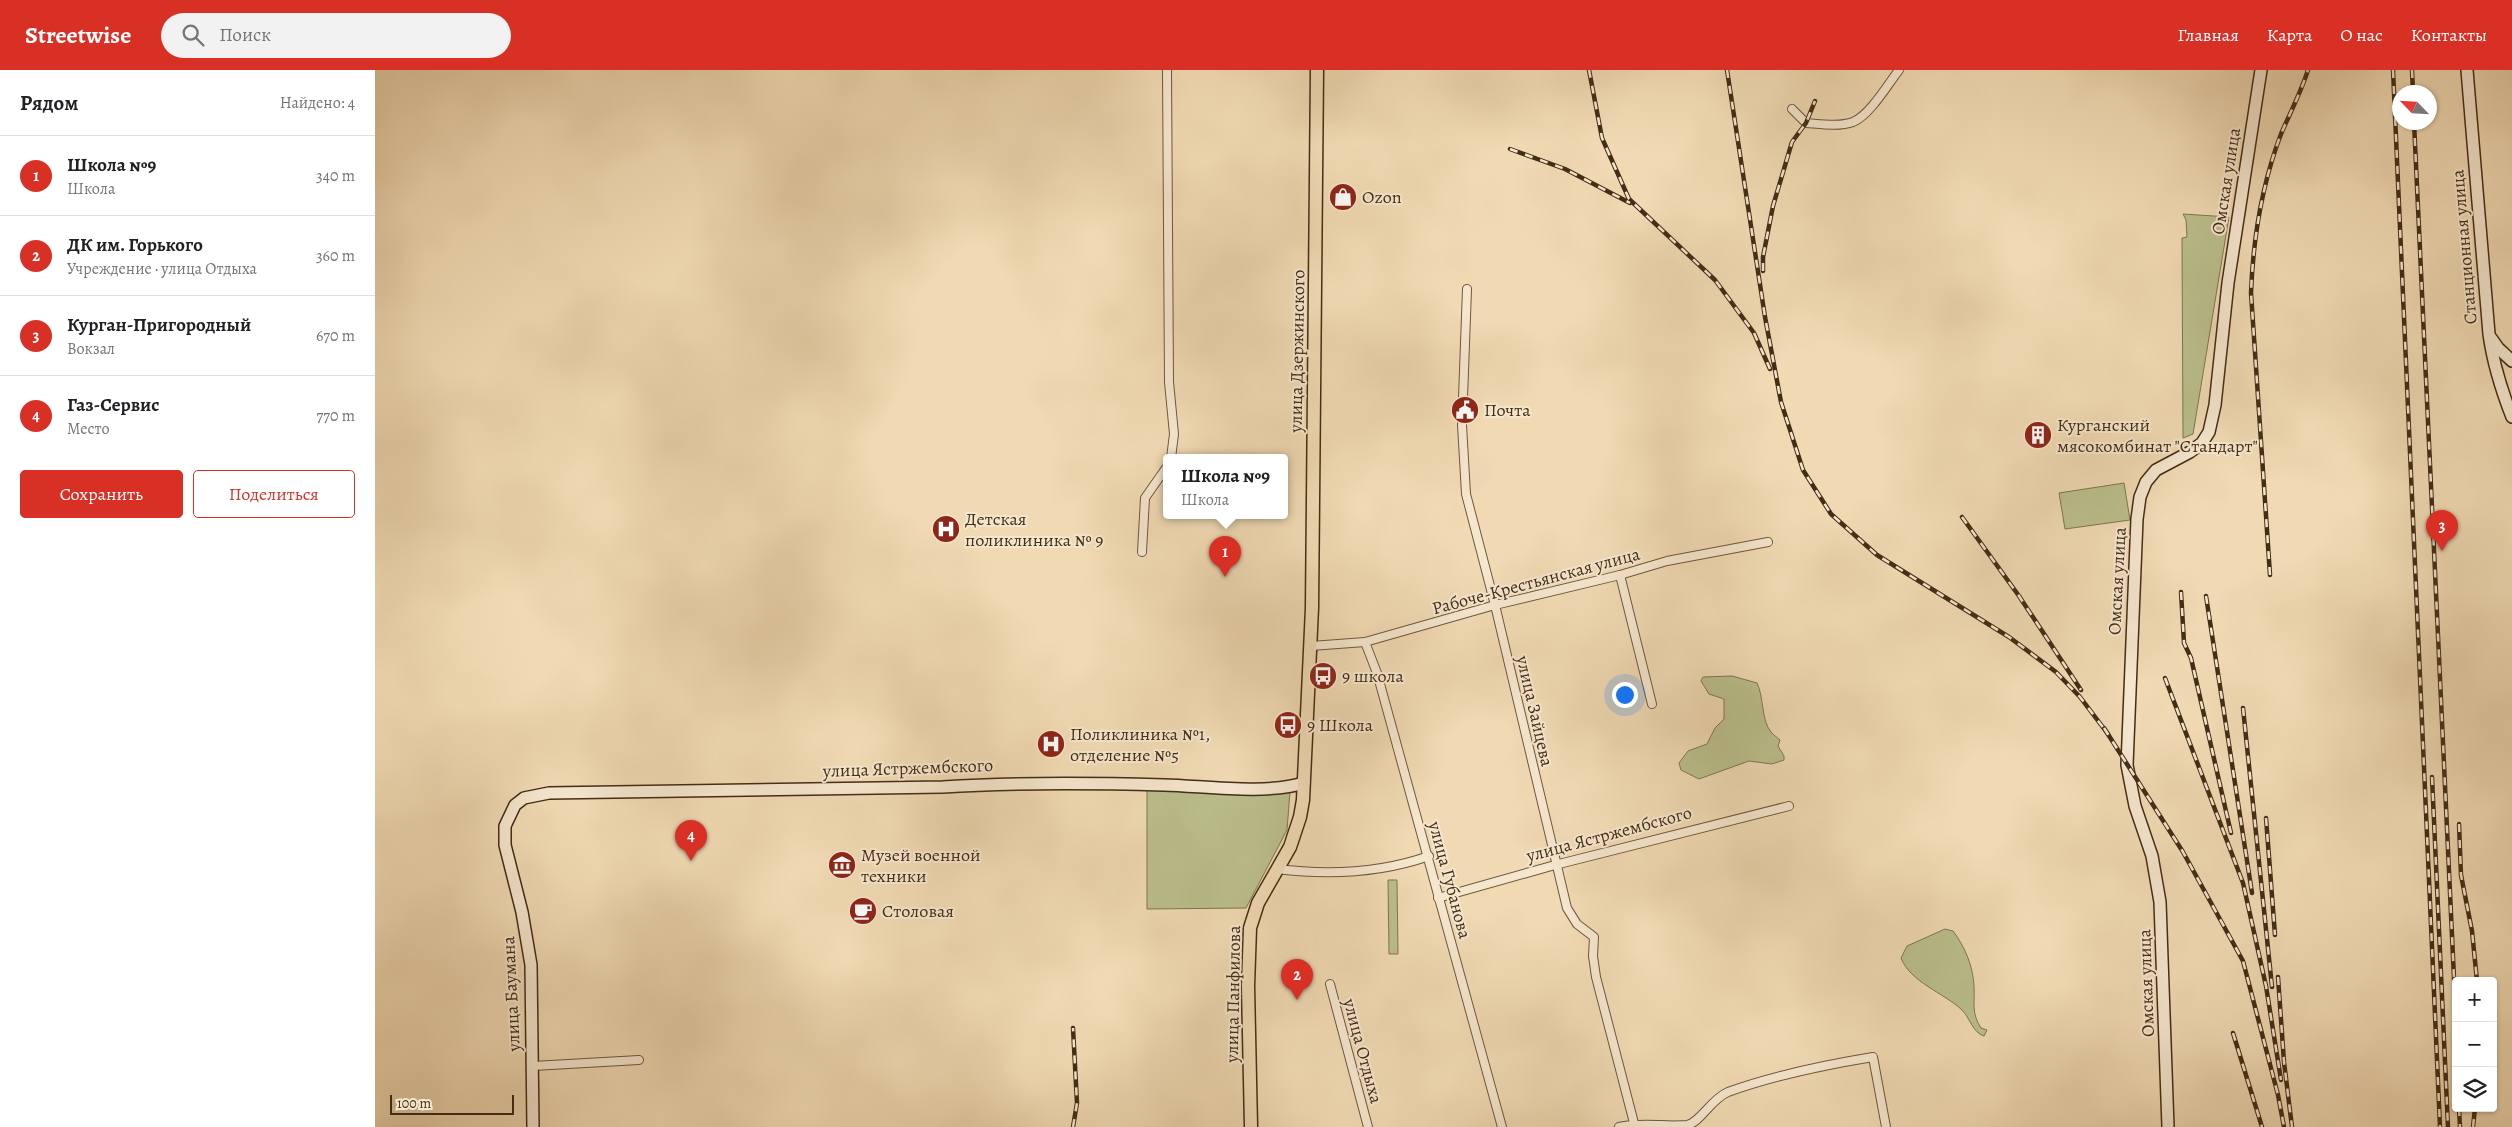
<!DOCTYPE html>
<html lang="ru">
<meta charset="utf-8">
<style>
:root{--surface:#fff;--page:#f2f2f2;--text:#202124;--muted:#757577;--line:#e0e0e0;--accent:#d93025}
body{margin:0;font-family:Alegreya,serif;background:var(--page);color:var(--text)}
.controls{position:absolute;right:15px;bottom:15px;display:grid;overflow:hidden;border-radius:5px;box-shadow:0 1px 4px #0004}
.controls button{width:45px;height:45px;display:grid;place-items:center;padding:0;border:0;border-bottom:1px solid var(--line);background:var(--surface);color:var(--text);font:25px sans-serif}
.compass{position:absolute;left:2017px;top:15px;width:45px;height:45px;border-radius:50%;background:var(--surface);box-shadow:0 1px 4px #0004;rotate:295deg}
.scale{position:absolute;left:15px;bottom:12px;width:124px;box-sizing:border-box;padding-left:5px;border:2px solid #432d15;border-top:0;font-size:14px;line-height:18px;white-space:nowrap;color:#432d15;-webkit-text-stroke:4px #f5e6ce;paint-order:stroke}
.you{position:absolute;left:1249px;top:624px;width:18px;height:18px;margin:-12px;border:4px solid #fff;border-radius:50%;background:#1a73e8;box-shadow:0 0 0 8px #1a73e833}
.badge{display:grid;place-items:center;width:32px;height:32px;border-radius:50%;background:var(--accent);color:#fff;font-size:16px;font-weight:700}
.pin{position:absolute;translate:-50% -41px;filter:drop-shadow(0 1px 2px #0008)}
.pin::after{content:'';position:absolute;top:26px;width:18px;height:15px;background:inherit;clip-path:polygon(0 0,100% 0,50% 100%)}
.popup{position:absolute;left:788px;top:384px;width:125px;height:65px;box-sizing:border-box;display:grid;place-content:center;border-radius:5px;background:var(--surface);filter:drop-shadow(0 1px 4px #0005);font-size:16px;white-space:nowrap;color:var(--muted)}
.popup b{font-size:19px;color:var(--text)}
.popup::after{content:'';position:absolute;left:50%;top:100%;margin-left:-10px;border:10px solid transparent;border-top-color:var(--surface)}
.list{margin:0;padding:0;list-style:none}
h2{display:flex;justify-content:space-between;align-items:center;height:65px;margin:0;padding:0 20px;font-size:21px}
h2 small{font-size:16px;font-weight:400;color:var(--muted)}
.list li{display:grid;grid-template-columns:32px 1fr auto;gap:15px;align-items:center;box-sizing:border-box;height:80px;padding:0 20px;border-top:1px solid var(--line)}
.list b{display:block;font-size:19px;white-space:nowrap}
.list p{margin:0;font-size:16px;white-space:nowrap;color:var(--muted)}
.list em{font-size:16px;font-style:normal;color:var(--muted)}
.actions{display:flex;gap:10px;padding:15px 20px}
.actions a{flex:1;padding:11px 0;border:1px solid var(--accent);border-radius:5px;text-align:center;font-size:18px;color:var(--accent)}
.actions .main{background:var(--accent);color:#fff}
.icon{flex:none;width:28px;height:28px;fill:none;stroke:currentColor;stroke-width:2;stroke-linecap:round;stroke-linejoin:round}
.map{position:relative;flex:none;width:2137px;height:1057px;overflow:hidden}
header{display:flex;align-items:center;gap:30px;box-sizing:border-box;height:70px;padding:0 25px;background:var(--accent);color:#fff}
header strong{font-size:24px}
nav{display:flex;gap:28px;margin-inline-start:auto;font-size:18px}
.search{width:350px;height:45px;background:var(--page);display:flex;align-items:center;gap:12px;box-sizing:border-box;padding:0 18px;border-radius:28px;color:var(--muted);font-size:19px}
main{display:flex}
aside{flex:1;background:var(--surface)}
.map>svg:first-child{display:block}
.green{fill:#babf8c;stroke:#7e7650}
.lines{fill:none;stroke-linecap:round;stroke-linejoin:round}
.street-casing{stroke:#6e583c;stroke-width:10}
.secondary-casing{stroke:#432d15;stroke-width:14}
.primary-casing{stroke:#432d15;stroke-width:15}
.street{stroke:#f5e6ce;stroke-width:8}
.secondary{stroke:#f5e6ce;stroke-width:11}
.primary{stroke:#f0d9b3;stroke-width:12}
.rail-casing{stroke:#432d15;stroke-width:4.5}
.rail{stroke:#f5e6ce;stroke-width:2.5;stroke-dasharray:8;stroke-linecap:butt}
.labels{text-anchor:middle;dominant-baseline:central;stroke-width:4;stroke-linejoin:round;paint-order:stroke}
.street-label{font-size:18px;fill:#432d15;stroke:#f5e6ce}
.poi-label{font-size:18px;fill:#432d15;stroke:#f5e6ce;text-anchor:start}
</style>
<header>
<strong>Streetwise</strong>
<div class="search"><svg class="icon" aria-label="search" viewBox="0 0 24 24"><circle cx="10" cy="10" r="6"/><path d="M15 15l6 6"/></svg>Поиск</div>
<nav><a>Главная</a><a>Карта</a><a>О нас</a><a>Контакты</a></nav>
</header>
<main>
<aside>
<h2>Рядом<small>Найдено: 4</small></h2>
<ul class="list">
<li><span class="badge">1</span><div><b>Школа №9</b><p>Школа</p></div><em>340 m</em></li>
<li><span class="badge">2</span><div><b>ДК им. Горького</b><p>Учреждение · улица Отдыха</p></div><em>360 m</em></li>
<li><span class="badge">3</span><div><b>Курган-Пригородный</b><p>Вокзал</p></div><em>670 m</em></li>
<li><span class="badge">4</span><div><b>Газ-Сервис</b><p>Место</p></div><em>770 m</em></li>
</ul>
<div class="actions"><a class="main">Сохранить</a><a>Поделиться</a></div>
</aside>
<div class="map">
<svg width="2137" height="1057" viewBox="0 0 2137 1057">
<rect width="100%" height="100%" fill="#f0d9b3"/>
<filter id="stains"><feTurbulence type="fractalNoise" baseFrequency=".004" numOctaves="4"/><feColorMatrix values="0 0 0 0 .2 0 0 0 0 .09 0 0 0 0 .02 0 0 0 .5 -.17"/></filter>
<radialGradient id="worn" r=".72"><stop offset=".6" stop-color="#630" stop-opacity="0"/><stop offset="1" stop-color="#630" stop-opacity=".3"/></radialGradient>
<g class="green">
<path d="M1808,144L1854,147L1818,364L1808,368L1807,168L1812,167L1811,150Z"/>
<path d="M1749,413L1755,450L1690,459L1684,423Z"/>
<path d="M1357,606L1382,613C1389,627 1386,650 1396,662C1398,665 1402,667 1405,670L1403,676L1409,686V690L1397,694L1374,691L1324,709L1306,700L1304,693L1313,681L1332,674L1340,658L1349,649V629L1334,624L1326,611L1328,607Z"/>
<path d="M772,716L915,722L912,760L871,838L772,839Z"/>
<path d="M1013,810H1022L1023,884H1014Z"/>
<path d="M1570,859L1578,861C1590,877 1598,896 1599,916C1600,933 1596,943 1606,958L1612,960L1609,966C1598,963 1595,948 1587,940C1569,923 1535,912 1526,888L1532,876Z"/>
</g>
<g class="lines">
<defs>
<g id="street">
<path d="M792,0L794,312L799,364L796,388"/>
<path d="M1417,39L1431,53C1445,54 1464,57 1478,52C1495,45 1513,14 1524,0"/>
<path d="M1092,219L1087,355L1091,424L1120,535L1192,838L1202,854L1219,867L1218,886L1221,907L1259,1053"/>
<path d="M767,482L770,428L791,398"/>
<path d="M1245,505L1277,634"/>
<path d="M990,572L1002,603L1127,1057"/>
<path d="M936,576L990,572L1120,535L1245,505L1292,491L1393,472"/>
<path d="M902,799C952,805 1006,803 1054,786"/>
<path d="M1063,828L1180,795L1414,736"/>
<path d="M955,914L993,1057"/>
<path d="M158,996L264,990"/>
<path d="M1244,1057C1267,1052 1290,1057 1312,1055C1325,1053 1336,1029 1353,1022C1400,1005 1449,995 1498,987L1511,1057"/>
</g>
<g id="secondary">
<path d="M2092,0L2114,264C2118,293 2126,319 2137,347"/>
<path d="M2116,268L2123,278L2137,291"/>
<path d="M158,1057L156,895L147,842L130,775V756L140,735L149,728L174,723L568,717C642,712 715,713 789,715C830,716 890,725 929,713"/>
<path d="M1793,1057L1785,832L1777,786L1760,736L1752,695L1762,449L1765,427L1771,412L1781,400L1815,382L1827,373L1834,362L1840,335L1853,213L1886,0"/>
</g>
<path id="primary" d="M876,1057L873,916L875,858L883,833L915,777L925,747L928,730L937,538L942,0"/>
</defs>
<use href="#street" class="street-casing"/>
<use href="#secondary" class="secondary-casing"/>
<use href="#primary" class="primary-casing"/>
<use href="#street" class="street"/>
<use href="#secondary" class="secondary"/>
<use href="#primary" class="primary"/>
<defs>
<g id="rail">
<path d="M1214,0L1227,68L1254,129L1340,210L1379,263L1395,299"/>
<path d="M1352,0L1390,247L1406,332L1428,400L1456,444L1502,485L1634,567L1681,602L1705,627L1733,664"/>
<path d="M2018,0L2065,1057"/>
<path d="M2037,0L2038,22"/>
<path d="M2039,52L2081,951"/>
<path d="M1135,79L1190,99L1255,133"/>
<path d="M1388,201V187L1398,136L1417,72L1431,53L1440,31"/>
<path d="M1587,447L1644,526L1706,620"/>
<path d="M1895,505L1876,223C1878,170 1887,114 1906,64C1915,43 1926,22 1933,0"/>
<path d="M1806,522L1809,573L1816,588L1856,763"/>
<path d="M1831,526L1877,823"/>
<path d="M1790,608L1868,813L1891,916L1906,1010"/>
<path d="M1868,638L1897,917"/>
<path d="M1729,658L1808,782L1868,891L1903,1025L1909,1057"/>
<path d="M2057,707L2073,1057"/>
<path d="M1891,748L1900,865"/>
<path d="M2084,754L2086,805L2097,861L2102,911"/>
<path d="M1903,907L1909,992L1917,1057"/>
<path d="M1858,963L1887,1057"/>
<path d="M2084,1038L2085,1057"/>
<path d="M698,1057L702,1033L698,958"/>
<path d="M2098,1057L2100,1038"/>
</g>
</defs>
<use href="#rail" class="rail-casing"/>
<use href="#rail" class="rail"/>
</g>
<defs>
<symbol id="shop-disc" viewBox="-11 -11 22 22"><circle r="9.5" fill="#8f2418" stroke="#f5e6ce"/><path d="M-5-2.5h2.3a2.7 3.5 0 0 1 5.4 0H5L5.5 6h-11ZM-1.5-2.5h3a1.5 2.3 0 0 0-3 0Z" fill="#fff"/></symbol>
<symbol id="civic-disc" viewBox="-11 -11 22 22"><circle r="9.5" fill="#8f2418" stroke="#f5e6ce"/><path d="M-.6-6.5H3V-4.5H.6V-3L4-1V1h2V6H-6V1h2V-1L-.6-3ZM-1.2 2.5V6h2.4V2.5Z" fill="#fff"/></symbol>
<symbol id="building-disc" viewBox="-11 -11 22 22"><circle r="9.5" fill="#8f2418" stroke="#f5e6ce"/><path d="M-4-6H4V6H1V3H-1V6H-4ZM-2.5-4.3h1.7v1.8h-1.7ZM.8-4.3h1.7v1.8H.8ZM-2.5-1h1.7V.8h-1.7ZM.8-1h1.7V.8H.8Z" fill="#fff"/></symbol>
<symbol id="hospital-disc" viewBox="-11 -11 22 22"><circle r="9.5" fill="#8f2418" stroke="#f5e6ce"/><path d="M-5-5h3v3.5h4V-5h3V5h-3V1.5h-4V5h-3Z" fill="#fff"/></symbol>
<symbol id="bus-disc" viewBox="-11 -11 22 22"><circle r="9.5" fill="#8f2418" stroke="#f5e6ce"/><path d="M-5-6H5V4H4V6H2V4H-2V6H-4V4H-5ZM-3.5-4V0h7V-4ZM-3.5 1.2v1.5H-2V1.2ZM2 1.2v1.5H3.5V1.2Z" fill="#fff"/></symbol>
<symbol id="museum-disc" viewBox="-11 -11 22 22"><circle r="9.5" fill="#8f2418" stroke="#f5e6ce"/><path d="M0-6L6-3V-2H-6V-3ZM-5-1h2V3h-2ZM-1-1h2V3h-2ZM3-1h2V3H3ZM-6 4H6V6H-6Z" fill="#fff"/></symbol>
<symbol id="cafe-disc" viewBox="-11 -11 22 22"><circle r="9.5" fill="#8f2418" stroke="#f5e6ce"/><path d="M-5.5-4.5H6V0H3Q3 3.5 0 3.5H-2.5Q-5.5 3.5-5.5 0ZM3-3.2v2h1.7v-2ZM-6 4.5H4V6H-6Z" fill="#fff"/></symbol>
</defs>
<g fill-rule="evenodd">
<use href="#shop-disc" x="952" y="111" width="32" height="32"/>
<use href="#civic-disc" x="1074" y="324" width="32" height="32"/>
<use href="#building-disc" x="1647" y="349" width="32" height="32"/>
<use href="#hospital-disc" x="555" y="443" width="32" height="32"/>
<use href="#bus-disc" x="932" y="590" width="32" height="32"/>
<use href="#bus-disc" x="897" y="639" width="32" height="32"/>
<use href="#hospital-disc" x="660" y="658" width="32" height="32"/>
<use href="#museum-disc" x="451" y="779" width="32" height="32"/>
<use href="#cafe-disc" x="472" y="825" width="32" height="32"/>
</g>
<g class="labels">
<g class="street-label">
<text transform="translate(1851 111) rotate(-81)">Омская улица</text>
<text transform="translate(2089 177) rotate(-95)">Станционная улица</text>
<text transform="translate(922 281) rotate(-89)">улица Дзержинского</text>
<text transform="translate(1161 511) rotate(-15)">Рабоче-Крестьянская улица</text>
<text transform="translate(1742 511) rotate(-87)">Омская улица</text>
<text transform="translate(1160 641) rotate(77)">улица Зайцева</text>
<text transform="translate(533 698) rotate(-2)">улица Ястржембского</text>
<text transform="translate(1234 764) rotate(-15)">улица Ястржембского</text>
<text transform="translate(1075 810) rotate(75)">улица Губанова</text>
<text transform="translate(1771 913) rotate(-92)">Омская улица</text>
<text transform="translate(136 924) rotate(-93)">улица Баумана</text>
<text transform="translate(858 924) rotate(-89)">улица Панфилова</text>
<text transform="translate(988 981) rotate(75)">улица Отдыха</text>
</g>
<g class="poi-label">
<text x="987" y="127">Ozon</text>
<text x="1109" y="340">Почта</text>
<text x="1682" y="355">Курганский<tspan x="1682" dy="21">мясокомбинат "Стандарт"</tspan></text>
<text x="590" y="449">Детская<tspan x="590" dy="21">поликлиника № 9</tspan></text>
<text x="967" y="606">9 школа</text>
<text x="932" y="655">9 Школа</text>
<text x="695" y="664">Поликлиника №1,<tspan x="695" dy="21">отделение №5</tspan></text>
<text x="486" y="785">Музей военной<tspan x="486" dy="21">техники</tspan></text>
<text x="507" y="841">Столовая</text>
</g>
</g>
<rect width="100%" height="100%" filter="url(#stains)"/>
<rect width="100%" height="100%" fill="url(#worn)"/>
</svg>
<div class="controls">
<button>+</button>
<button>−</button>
<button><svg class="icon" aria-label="layers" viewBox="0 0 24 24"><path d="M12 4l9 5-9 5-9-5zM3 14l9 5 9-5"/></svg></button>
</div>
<svg class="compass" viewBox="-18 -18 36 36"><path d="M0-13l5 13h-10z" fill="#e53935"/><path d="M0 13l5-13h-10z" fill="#757577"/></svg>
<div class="scale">100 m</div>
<div class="you"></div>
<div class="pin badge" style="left:850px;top:507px">1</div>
<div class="popup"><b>Школа №9</b>Школа</div>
<div class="pin badge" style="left:922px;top:930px">2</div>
<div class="pin badge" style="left:2067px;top:481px">3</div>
<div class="pin badge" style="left:316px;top:791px">4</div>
</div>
</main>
